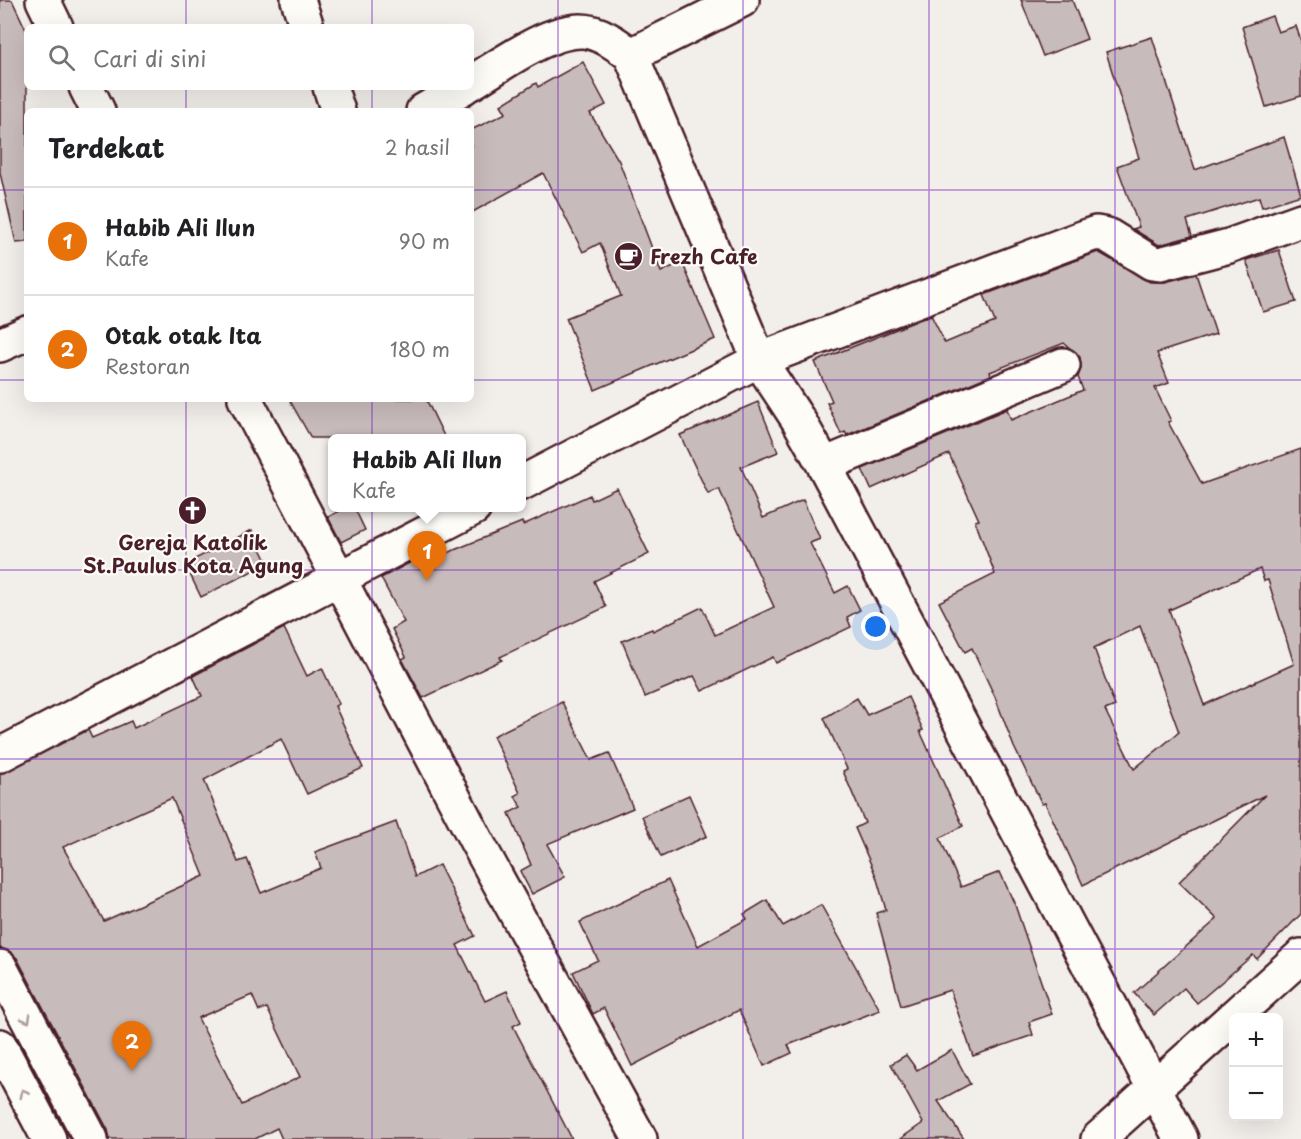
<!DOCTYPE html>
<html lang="id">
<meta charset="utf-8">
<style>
:root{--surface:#fff;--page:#f6f6f6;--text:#202124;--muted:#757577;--line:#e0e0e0;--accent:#1a73e8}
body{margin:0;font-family:"Playpen Sans",sans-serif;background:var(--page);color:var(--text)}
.controls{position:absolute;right:18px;bottom:18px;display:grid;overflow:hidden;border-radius:9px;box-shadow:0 6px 24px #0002}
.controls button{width:54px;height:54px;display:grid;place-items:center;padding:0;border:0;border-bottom:2px solid var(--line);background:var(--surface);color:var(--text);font:30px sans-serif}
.you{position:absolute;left:876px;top:627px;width:21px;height:21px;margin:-15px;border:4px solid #fff;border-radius:50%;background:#1a73e8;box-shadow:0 0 0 9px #1a73e833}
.badge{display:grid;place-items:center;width:39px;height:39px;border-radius:50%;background:var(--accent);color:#fff;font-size:20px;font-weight:700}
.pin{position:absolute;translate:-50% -50px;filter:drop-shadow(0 2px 3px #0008)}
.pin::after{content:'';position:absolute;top:32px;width:21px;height:18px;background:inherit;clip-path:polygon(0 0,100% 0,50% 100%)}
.popup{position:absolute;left:328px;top:434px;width:198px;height:78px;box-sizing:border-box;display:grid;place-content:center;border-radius:9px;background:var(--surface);filter:drop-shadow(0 2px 4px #0005);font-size:20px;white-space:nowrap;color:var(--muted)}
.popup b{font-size:22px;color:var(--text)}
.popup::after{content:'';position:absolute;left:50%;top:100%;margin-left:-12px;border:12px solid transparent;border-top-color:var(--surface)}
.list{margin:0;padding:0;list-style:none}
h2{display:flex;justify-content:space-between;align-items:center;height:78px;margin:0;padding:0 24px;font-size:26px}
h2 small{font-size:20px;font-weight:400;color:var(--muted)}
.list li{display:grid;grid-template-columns:39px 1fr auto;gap:18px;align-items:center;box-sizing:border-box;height:108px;padding:0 24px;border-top:2px solid var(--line)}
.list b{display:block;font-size:22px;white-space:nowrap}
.list p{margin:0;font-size:20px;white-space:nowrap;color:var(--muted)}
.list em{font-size:20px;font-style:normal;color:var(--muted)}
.icon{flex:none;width:33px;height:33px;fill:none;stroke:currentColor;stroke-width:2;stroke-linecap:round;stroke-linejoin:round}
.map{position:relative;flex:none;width:1301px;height:1139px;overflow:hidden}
.search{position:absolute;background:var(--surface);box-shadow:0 6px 24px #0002;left:24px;top:24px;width:450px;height:66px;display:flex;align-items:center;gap:15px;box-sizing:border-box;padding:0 21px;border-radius:9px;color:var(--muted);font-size:22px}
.panel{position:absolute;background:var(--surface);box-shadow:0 6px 24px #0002;left:24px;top:108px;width:450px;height:294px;border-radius:9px}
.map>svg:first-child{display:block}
.building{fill:#c8bbbb;stroke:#4a1f2b;stroke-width:1.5;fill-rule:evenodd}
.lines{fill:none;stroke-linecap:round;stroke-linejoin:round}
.minor-casing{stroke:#4a1f2b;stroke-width:38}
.minor{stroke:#fdfcf7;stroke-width:33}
.oneway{stroke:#ac999b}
.grid{fill:none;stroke:#7b2cbf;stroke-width:1.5;stroke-opacity:0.55}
.labels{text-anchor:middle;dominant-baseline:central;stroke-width:4.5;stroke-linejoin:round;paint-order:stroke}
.poi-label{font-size:20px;font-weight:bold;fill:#4a1f2b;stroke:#fdfcf7;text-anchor:start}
</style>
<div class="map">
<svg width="1301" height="1139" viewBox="0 0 1301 1139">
<rect width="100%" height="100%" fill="#f2efeb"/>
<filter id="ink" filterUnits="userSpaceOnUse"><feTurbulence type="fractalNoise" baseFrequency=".0167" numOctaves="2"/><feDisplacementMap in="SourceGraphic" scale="12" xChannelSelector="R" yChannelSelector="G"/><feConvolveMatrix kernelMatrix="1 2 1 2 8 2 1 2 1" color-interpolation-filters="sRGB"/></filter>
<g filter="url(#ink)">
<g class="building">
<path d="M0,0H12L27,32V242L16,243L0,173Z"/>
<path d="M1021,0H1072L1087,39L1043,56Z"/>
<path d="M1272,16L1278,32L1296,26L1301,41V96L1266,107L1242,27Z"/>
<path d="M1152,37L1195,170L1284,137L1301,195L1262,207L1259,197L1187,220L1192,236L1159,245L1133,229L1139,227L1117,166L1139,158L1106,52Z"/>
<path d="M583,62L606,105L590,113L619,161L661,272L682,262L715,339L595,390L566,318L621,296L600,243L583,252L543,173L471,213V130L506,113L501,105L536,83L538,87Z"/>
<path d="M1279,250L1296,302L1263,312L1246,260Z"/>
<path d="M1098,252L1150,282H1165L1196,274L1216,334L1157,353L1169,383L1155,388L1171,421L1168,422L1202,484L1301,449V914L1257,959L1253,955L1197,1003L1184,988L1154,1015L1134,993L1217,919L1179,882L1265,795L1083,885L1045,803L1042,804L1014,747L995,697L972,648L965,652L939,602L995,574L975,521L979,520L949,454L871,489L862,469L1007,409L1011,420L1083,390L1078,377L1081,368L1080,357L1064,343L990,372L991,375L847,435L845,432L841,434L827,403L832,401L815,362L931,315L945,343L995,322L984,295ZM1260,569L1264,581L1268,580L1294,664L1204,705L1169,610ZM1140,626L1179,732L1134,769L1105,710L1115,706L1094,648Z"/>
<path d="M289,399H426L445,438H311Z"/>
<path d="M758,402L778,452L741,467L763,518L803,500L820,539L810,543L835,593L848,586L860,610L847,617L851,627L776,663L773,657L702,691L694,676L645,697L622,641L652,629L653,631L702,607L715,635L774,607L719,489L708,494L680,435Z"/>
<path d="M617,488L649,554L594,581L606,607L500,657L502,660L423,698L402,659L406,657L392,629L404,622L381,578L443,545L447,553L522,522L523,525L590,495L592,500Z"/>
<path d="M347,507H354L365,530L341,542L328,517Z"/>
<path d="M252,530L268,563L201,597L185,564Z"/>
<path d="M284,628L307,676L322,668L339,704L335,706L363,768L307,794L281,739L204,780L238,862L247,859L261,893L321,868L315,852L396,822L415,877L439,865L475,936L457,945L485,1001L507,991L521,1022L513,1026L572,1139H282L277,1128L255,1139H110L108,1130L17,958L9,951L0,948V774L88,730L92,738L131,721L134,728L202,696L193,676ZM172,798L204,876L104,921L63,847ZM252,995L259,1011L267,1008L300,1077L242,1105L198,1018Z"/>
<path d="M908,697L923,730L920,731L963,826L940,838L961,887L1000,872L1015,905L1052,1014L1029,1022L1033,1035L973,1056L950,990L901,1006L876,913L886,910L876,876L855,828L865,823L843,771L847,769L824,718L857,698L867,715Z"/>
<path d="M562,702L591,760L609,753L633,808L547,844L565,877L532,894L520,871L531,865L509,813L521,807L515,796L520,793L493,736Z"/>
<path d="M689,795L707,836L661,857L642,816Z"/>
<path d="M668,880L698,946L747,919L744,914L767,900L783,926L821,905L880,1010L788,1045L792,1053L764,1066L739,1010L632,1066L604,1008L593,1014L573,972L598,960L580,922Z"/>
<path d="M952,1050L970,1084L938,1101L964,1139H900L923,1123L891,1064L906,1055L917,1070Z"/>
</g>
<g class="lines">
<defs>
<g id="minor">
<path d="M43,0L56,27"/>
<path d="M298,0L307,27"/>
<path d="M631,55L742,0"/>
<path d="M471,83C501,65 546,31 581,31C599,31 617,44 631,55L759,360L799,421L824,465L1181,1139"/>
<path d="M86,87L98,111"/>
<path d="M330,87L338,111"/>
<path d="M423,111L464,87"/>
<path d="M0,345L27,333"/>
<path d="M245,399L477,842L640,1139"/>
<path d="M824,465L1063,365"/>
<path d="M522,483L759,360L1079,239L1096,233L1107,235L1152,263L1160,264L1229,246L1301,220"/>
<path d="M0,755L474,508"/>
<path d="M0,967L91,1139"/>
<path d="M0,1046L49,1139"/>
<path d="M1098,1139L1301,956"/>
</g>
</defs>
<use href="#minor" class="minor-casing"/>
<use href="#minor" class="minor"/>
</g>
<defs><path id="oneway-chevron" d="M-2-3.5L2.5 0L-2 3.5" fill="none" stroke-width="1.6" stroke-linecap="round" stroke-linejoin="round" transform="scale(1.5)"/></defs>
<g class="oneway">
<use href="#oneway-chevron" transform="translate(27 1019) rotate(62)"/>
<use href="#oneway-chevron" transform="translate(24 1093) rotate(-118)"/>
</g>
</g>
<path class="grid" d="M186,0V27M372,0V27M558,0V1139M743,0V1139M929,0V1139M1115,0V1139M186,87V111M372,87V111M0,190H27M471,190H1301M0,380H27M471,380H1301M186,399V1139M372,399V1139M0,570H1301M0,759H1301M0,949H1301"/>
<defs>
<symbol id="cafe-disc" viewBox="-11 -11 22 22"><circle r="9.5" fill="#4a1f2b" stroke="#fdfcf7"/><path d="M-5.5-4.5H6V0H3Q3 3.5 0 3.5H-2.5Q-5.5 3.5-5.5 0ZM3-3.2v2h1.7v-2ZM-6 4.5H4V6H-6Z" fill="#fff"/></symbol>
<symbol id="church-disc" viewBox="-11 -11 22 22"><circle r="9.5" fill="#4a1f2b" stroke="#fdfcf7"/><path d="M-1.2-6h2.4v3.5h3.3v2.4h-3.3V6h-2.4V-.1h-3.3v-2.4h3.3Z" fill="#fff"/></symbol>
</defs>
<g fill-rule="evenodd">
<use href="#cafe-disc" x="612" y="240" width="33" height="33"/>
<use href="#church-disc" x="176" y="494" width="33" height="33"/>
</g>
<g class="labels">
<g class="poi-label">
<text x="650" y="256">Frezh Cafe</text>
<text x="193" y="542" text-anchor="middle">Gereja Katolik<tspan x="193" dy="23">St.Paulus Kota Agung</tspan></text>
</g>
</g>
</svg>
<div class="controls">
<button>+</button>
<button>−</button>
</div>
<div class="you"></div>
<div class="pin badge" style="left:427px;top:581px;background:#e8710a">1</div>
<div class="popup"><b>Habib Ali Ilun</b>Kafe</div>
<div class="pin badge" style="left:132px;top:1071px;background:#e8710a">2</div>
<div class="search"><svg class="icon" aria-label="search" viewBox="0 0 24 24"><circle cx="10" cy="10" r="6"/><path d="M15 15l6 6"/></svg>Cari di sini</div>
<section class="panel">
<h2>Terdekat<small>2 hasil</small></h2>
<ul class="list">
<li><span class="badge" style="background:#e8710a">1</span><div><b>Habib Ali Ilun</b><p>Kafe</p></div><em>90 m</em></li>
<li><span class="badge" style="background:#e8710a">2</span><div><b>Otak otak Ita</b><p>Restoran</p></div><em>180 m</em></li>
</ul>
</section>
</div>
